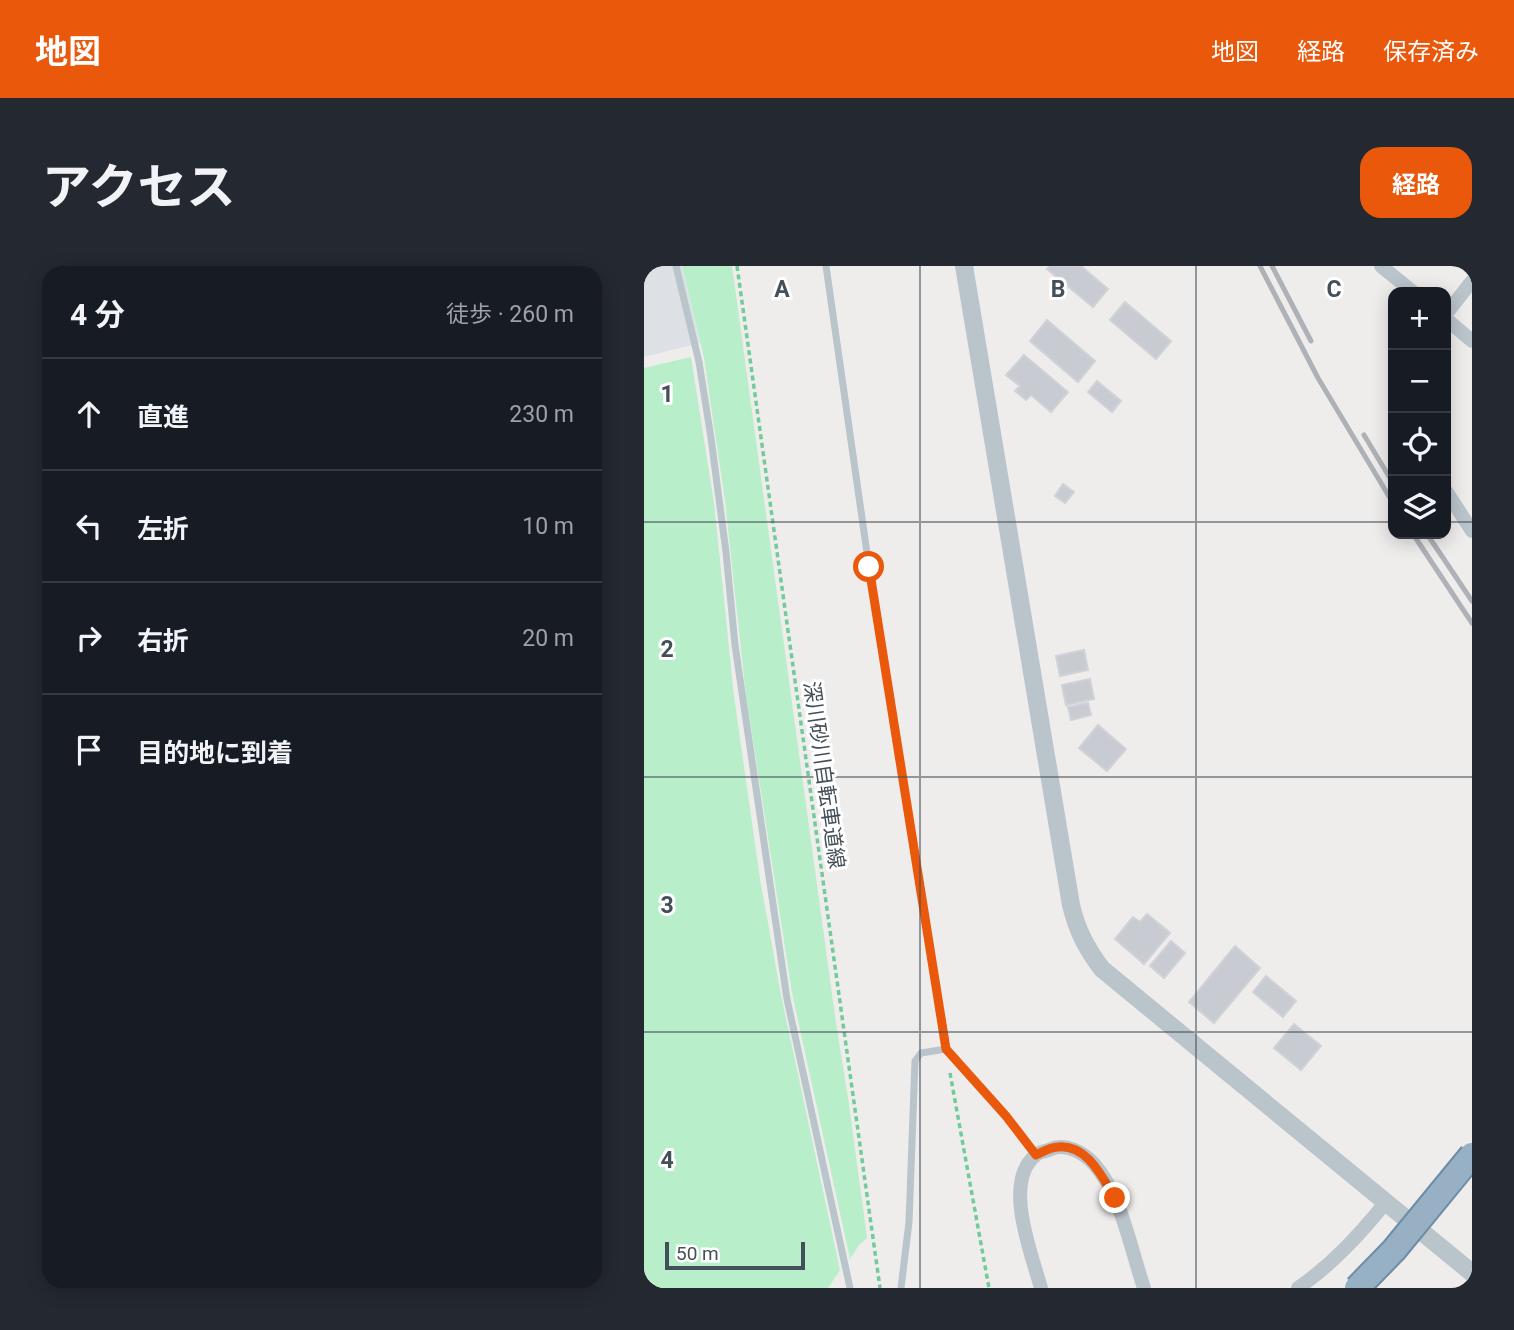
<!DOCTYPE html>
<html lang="ja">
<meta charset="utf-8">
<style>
:root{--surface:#171b24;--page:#242831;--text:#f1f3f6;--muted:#9ea1a6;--line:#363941;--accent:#ea580c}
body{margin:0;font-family:Roboto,"Noto Sans JP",sans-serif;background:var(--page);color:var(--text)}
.controls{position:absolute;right:21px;top:21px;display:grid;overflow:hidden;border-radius:14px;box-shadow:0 4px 18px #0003}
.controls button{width:63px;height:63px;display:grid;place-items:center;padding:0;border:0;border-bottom:2px solid var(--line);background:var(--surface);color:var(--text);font:35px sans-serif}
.scale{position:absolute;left:21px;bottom:18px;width:140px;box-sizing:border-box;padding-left:7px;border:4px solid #445059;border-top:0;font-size:19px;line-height:24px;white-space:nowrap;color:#445059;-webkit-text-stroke:5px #fff;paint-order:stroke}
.stop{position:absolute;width:21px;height:21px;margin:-16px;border:5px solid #ea580c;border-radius:50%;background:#fff}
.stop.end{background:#ea580c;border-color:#fff;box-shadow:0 2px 7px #0008}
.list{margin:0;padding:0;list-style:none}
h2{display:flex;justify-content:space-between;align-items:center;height:91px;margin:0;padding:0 28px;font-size:30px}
h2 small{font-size:23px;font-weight:400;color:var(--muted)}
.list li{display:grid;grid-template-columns:46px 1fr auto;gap:21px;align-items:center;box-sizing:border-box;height:112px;padding:0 28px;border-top:2px solid var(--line)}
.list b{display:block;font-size:26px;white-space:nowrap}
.list em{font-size:23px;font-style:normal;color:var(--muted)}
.icon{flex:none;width:38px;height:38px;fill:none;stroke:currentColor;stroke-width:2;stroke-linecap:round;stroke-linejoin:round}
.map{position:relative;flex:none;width:828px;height:1022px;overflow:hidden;border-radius:21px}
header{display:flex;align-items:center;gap:42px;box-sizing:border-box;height:98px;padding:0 35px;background:var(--accent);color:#fff}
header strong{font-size:33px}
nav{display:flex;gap:38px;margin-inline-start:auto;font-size:24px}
.intro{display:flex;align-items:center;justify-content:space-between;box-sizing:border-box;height:168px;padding:0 42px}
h1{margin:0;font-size:49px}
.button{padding:18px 32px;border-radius:21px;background:var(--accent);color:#fff;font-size:24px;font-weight:700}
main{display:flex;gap:42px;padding:0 42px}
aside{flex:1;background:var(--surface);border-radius:21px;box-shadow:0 4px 18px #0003}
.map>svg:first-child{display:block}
.airport{fill:#dde0e4}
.grass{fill:#b9eeca}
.building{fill:#c8cbd1;stroke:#d0d2d8;stroke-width:2}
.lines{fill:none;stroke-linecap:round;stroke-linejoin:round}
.path{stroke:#71cb9a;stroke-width:3.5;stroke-dasharray:5 3.5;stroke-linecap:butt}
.service{stroke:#bac4cb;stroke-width:7}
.minor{stroke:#bac4cb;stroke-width:14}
.tertiary{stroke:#bac4cb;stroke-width:18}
.rail{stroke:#aeb2b6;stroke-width:5}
.trunk-bridge-casing{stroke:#6e8da7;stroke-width:28;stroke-linecap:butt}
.trunk-bridge{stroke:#97b0c3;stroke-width:24}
.route{stroke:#ea580c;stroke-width:9}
.grid{fill:none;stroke:#445059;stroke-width:2;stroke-opacity:0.55}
.labels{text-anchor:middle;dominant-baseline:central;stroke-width:6;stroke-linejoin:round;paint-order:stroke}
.street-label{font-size:21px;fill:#445059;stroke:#fff}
.grid-label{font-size:23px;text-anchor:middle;font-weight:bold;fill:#445059;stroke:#fff;stroke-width:6;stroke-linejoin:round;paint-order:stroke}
</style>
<header>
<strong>地図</strong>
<nav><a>地図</a><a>経路</a><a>保存済み</a></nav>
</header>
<div class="intro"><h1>アクセス</h1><a class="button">経路</a></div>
<main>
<aside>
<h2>4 分<small>徒歩 · 260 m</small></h2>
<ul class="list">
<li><svg class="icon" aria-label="ahead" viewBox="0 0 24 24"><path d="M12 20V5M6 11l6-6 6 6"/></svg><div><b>直進</b></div><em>230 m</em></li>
<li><svg class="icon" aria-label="left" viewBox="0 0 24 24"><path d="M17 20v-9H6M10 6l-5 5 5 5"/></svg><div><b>左折</b></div><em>10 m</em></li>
<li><svg class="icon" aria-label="right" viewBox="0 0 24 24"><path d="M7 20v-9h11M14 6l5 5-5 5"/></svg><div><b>右折</b></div><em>20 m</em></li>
<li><svg class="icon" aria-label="arrive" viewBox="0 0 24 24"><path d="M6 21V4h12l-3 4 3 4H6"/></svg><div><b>目的地に到着</b></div></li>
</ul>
</aside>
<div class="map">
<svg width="828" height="1022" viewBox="0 0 828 1022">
<rect width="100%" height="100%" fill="#efecec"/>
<path class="airport" d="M0,0H38L56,77L0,91Z"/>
<g class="grass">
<path d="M38,0H88L192,757L205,838L223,972L215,979L206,993L148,727L102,429L81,235L60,92Z"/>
<path d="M47,91L70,237L90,430L116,613L137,729L196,1004L184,1022H0V102Z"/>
</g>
<g class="building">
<path d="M406,0H437L464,23L449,41L403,3Z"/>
<path d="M481,36L527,75L512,93L466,54Z"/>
<path d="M403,54L451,95L434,116L386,75Z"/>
<path d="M380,89L424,126L407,146L387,129L382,134L371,125L376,120L362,109Z"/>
<path d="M453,115L477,135L468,146L444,126Z"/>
<path d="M419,218L430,226L421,237L411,230Z"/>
<path d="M440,384L444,404L416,410L412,390Z"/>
<path d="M446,413L450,433L422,439L418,419Z"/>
<path d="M444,437L447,449L427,454L424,441Z"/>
<path d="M454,459L482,483L463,505L435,482Z"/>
<path d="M503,648L526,667L500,698L471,673L489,651L496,656Z"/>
<path d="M527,675L541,687L520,712L506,700Z"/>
<path d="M591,680L616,702L570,757L545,736Z"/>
<path d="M622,710L652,735L639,751L609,726Z"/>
<path d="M650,758L677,780L657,804L630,782Z"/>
</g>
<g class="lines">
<g class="path">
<path d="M93,0L236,1022"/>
<path d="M306,807L345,1022"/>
</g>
<g class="service">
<path d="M32,0L55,96L67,172L82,286L91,379L143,733L206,1022"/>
<path d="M182,0L225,301L302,783L362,850L392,889"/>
<path d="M257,1022L265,956L271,795L277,787L302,783"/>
</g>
<g class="minor">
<path d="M737,0L769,26"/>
<path d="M802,48L828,15"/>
<path d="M802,53L828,75"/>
<path d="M802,225L828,265"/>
<path d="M397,1022C388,989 358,915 392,889C395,886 403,885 407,883C422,877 439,886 450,898C477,928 487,984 500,1022"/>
<path d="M654,1022C689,998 716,968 743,935"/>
</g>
<path class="tertiary" d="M320,0L427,639C433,664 442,682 458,703L828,1007"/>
<g class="rail">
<path d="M616,0L674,112L749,237"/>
<path d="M628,0L667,75"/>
<path d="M720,169L749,217"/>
<path d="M769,268L828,357"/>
<path d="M783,268L828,335"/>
</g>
<defs>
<path id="trunk-bridge" d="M713,1022L750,984L828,889"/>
</defs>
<use href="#trunk-bridge" class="trunk-bridge-casing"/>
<use href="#trunk-bridge" class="trunk-bridge"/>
</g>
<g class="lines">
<path class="route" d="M225,301L302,783L362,850L392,889C398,886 407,881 414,881C443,878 458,911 471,932"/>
</g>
<path class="grid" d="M276,0V1022M552,0V1022M0,256H749M802,256H828M0,511H828M0,766H828"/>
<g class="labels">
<g class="street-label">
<text transform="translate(180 509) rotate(82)">深川砂川自転車道線</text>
</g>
</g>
<g class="grid-label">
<text x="138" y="31">A</text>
<text x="414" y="31">B</text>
<text x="690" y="31">C</text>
<text x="23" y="136">1</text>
<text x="23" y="391">2</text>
<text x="23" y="647">3</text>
<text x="23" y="902">4</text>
</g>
</svg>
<div class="controls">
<button>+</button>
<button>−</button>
<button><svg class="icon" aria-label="locate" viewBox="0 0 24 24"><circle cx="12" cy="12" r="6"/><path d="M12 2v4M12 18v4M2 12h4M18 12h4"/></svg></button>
<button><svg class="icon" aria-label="layers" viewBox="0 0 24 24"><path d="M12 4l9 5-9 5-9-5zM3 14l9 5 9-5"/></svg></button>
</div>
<div class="scale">50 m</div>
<div class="stop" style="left:225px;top:301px"></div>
<div class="stop end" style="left:471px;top:932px"></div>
</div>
</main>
